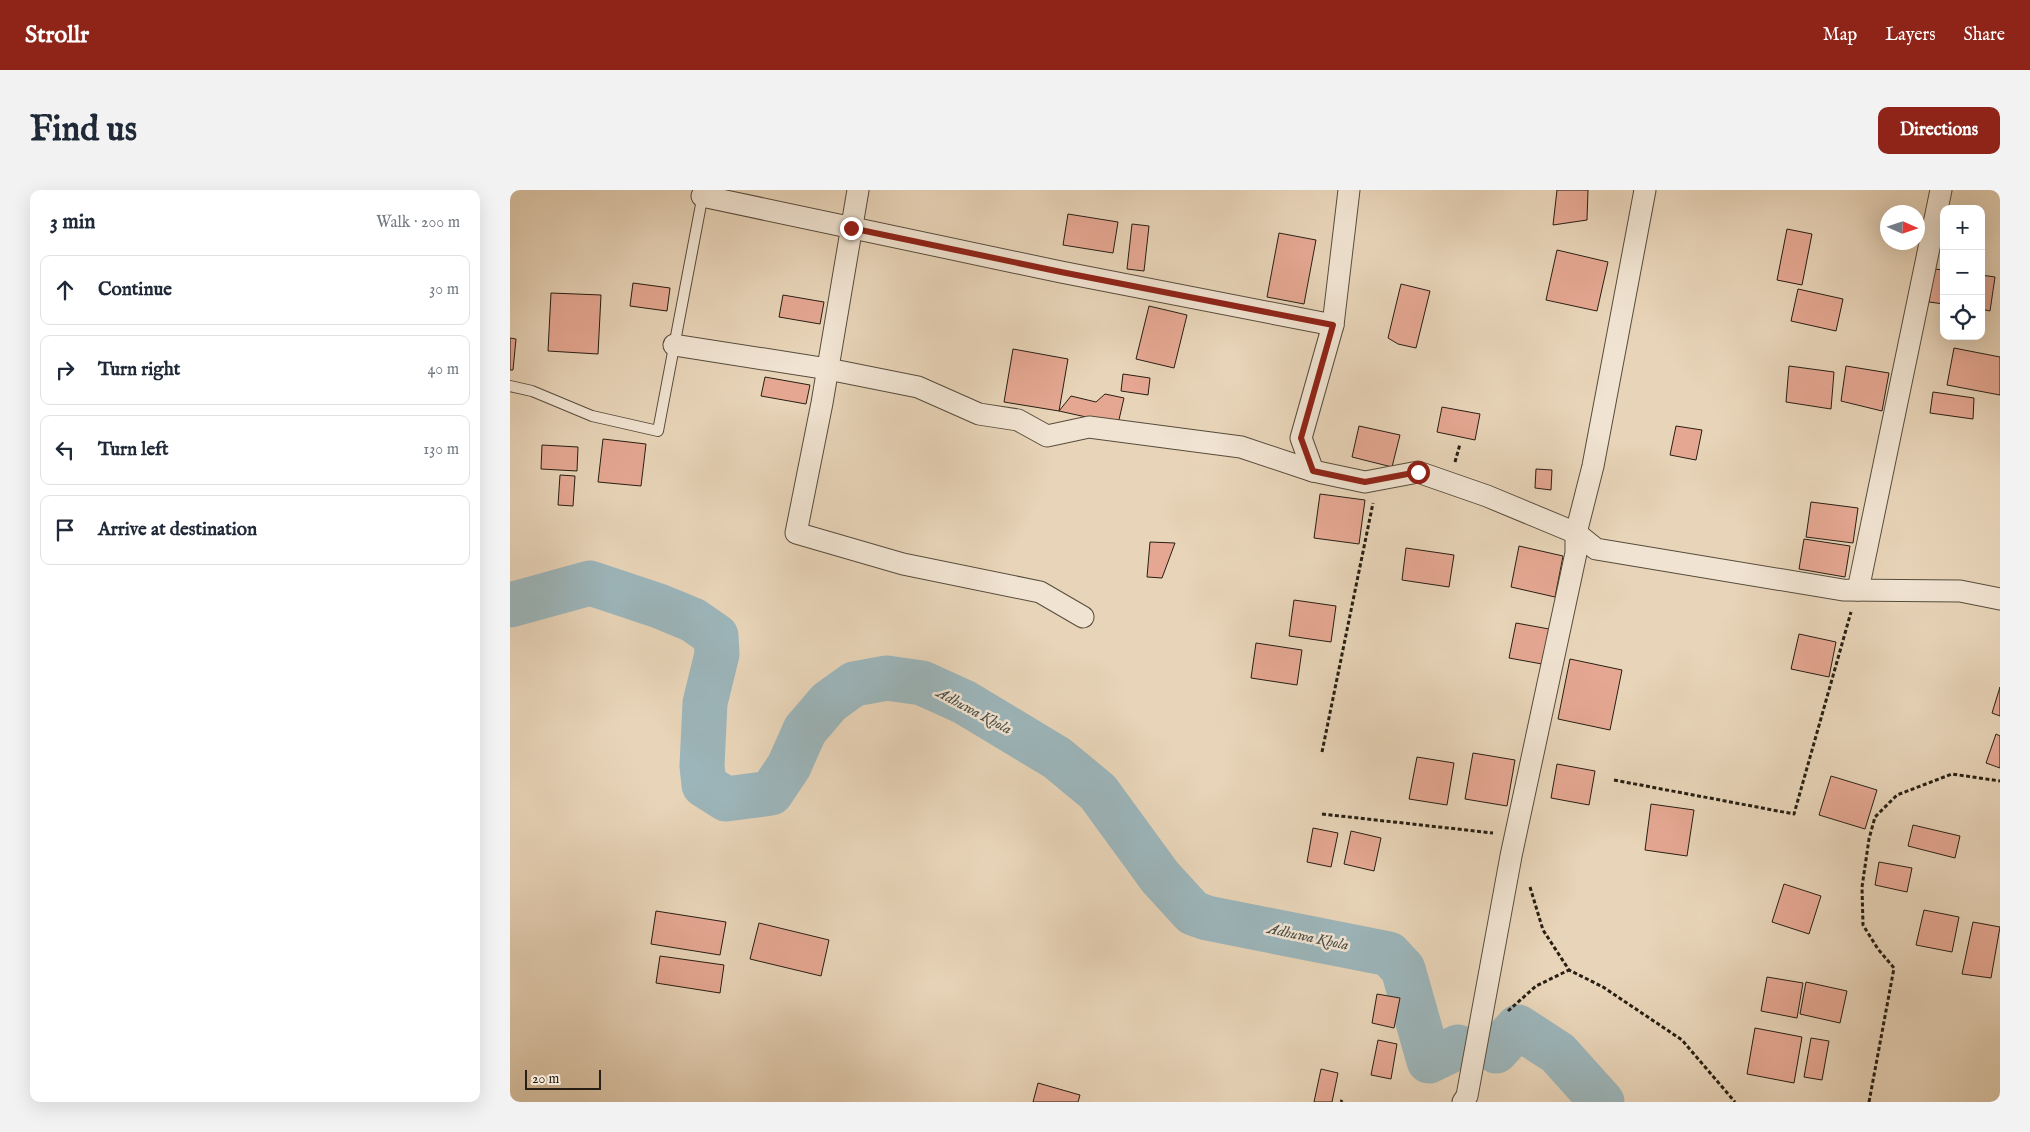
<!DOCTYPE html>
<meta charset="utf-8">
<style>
:root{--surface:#fff;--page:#f2f2f3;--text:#1f2937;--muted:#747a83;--line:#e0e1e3;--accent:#8f2418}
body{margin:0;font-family:"IM FELL English",serif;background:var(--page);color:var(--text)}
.controls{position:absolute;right:15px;top:15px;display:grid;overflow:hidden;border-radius:10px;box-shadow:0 5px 20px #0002}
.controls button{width:45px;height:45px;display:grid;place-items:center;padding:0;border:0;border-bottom:1px solid var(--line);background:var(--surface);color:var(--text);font:25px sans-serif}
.compass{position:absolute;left:1370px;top:15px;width:45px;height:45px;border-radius:50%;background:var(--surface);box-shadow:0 5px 20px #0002;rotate:93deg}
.scale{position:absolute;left:15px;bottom:12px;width:76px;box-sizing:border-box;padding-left:5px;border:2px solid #271f13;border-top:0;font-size:14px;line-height:18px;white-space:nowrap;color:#271f13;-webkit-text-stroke:4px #f0e3d1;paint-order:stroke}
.stop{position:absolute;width:15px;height:15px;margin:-11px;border:4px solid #8f2418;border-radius:50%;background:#fff}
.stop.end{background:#8f2418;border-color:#fff;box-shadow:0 1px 5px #0008}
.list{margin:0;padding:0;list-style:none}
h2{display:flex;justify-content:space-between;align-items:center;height:65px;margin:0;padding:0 20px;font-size:21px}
h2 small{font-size:16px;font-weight:400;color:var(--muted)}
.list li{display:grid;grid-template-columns:32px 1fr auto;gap:15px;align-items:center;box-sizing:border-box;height:70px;margin:0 10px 10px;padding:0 10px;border:1px solid var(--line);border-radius:10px}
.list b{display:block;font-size:19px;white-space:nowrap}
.list em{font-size:16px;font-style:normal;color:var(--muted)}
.icon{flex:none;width:28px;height:28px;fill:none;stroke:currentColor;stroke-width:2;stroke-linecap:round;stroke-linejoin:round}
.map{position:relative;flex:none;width:1490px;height:912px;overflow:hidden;border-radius:10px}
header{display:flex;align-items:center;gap:30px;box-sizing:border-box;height:70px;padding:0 25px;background:var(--accent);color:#fff}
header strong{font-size:24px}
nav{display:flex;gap:28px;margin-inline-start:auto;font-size:18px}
.intro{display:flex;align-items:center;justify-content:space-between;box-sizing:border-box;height:120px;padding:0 30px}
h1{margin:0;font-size:35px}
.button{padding:12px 22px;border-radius:10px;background:var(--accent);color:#fff;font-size:18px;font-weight:700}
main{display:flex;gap:30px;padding:0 30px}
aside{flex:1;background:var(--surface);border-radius:10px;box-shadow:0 5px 20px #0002}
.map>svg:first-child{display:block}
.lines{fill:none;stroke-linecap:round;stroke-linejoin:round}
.river{stroke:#9cb5ba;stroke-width:45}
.building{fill:#e5a792;stroke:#271f13}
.service-casing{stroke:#574c3c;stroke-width:12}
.minor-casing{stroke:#574c3c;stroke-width:23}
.path{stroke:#271f13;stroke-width:3;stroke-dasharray:4 2.5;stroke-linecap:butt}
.service{stroke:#f0e3d1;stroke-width:10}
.minor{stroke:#f0e3d1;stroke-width:21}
.route{stroke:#8f2418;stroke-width:6}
.labels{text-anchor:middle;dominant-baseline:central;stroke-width:5;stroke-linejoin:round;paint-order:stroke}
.water-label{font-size:15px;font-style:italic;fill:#4a4c45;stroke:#f0e3d1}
</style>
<header>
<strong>Strollr</strong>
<nav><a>Map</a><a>Layers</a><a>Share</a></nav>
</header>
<div class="intro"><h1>Find us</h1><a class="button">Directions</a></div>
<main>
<aside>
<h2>3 min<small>Walk · 200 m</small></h2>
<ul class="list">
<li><svg class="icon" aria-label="ahead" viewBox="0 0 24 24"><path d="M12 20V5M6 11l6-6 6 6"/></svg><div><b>Continue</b></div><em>30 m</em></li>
<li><svg class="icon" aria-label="right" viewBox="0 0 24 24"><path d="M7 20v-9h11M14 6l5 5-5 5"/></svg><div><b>Turn right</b></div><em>40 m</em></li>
<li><svg class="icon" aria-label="left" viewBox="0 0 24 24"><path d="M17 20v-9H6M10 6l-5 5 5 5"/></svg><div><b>Turn left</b></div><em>130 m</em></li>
<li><svg class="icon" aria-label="arrive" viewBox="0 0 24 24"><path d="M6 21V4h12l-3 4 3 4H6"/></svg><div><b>Arrive at destination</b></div></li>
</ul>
</aside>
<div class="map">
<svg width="1490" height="912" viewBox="0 0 1490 912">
<rect width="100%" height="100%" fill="#e8d4b8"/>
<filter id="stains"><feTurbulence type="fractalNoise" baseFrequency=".004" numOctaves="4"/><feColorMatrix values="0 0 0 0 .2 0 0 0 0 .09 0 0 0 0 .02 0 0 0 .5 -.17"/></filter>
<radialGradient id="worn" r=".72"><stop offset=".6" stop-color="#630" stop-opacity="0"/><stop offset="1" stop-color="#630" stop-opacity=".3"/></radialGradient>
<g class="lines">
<g class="river">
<path d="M0,415L80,393L149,416L183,430L206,446L207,464L195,513L192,576L194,595L216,609L261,603L279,576L295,540L319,512L344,494L377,488L412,493L454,512L547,568L588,602L650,687L683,723L697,728L879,764L893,779L919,871L948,857"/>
<path d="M986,861L1008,837L1048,863L1092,912"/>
</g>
</g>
<g class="building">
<path d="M1047,0H1078L1077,30L1043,35Z"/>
<path d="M558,24L608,32L603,63L553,55Z"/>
<path d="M622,34L639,36L634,81L617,79Z"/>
<path d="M1277,39L1302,44L1292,95L1267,90Z"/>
<path d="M769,43L806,50L794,114L757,107Z"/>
<path d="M1047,60L1098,72L1087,121L1036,110Z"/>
<path d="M1424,79L1434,80V114L1419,112Z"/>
<path d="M1471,85L1485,87L1480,121L1471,119Z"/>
<path d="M123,93L160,98L157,121L120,116Z"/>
<path d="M891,94L920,101L906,158L888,154L878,148Z"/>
<path d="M1288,99L1333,109L1326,141L1281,131Z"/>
<path d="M41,103L91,105L88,164L38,161Z"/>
<path d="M273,105L314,112L310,134L269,127Z"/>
<path d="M639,116L677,125L664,178L626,169Z"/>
<path d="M0,148L6,149L3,180H0Z"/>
<path d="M1444,158L1490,167V205L1437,195Z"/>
<path d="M503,159L558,169L549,221L494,212Z"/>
<path d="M1279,176L1324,182L1321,219L1276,212Z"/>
<path d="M1336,176L1379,183L1372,221L1331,211Z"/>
<path d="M613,184L640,188L638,205L611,201Z"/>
<path d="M255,187L300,195L296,214L251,206Z"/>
<path d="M1423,202L1464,208L1463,229L1420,223Z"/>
<path d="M595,204L614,208L608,234L549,221L561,206L586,212Z"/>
<path d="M932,217L970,224L965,250L927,242Z"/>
<path d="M849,236L890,245L882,277L842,267Z"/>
<path d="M1166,236L1192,240L1186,270L1160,265Z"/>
<path d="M93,249L136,254L131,296L88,292Z"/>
<path d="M32,255L68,257L67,281L31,279Z"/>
<path d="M1026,279L1042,280L1041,300L1025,298Z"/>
<path d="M50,285L65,286L63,316L48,315Z"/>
<path d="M810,304L855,310L849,354L804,348Z"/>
<path d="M1301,312L1348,318L1343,353L1296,347Z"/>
<path d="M1294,349L1340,356L1335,387L1289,379Z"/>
<path d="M640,352L665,353L652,388L637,387Z"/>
<path d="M1009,356L1053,366L1045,407L1001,397Z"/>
<path d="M896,358L944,365L939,397L892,390Z"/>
<path d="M784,410L826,416L821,452L779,446Z"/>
<path d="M1006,433L1039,439L1032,474L999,468Z"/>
<path d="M1289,444L1326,452L1319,487L1281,479Z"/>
<path d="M746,453L792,460L787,495L741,488Z"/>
<path d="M1060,469L1112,480L1100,540L1048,529Z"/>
<path d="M1490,497V526L1482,523Z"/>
<path d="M1486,544L1490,546V578L1476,573Z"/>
<path d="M963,563L1005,570L997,616L955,609Z"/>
<path d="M907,567L944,573L937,615L899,609Z"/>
<path d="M1047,574L1085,581L1079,615L1041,608Z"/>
<path d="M1321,586L1367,600L1355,639L1309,625Z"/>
<path d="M1141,614L1184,620L1177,666L1135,660Z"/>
<path d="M1403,635L1450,646L1445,668L1398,656Z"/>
<path d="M803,638L828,643L821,677L797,672Z"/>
<path d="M841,641L871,648L864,681L834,674Z"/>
<path d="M1369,672L1402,678L1397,702L1365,695Z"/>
<path d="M1274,694L1311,706L1299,744L1262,732Z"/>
<path d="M1414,720L1449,727L1442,762L1406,755Z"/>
<path d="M146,721L216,732L210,765L141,754Z"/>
<path d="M1463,732L1490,737L1481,788L1452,784Z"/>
<path d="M249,733L319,750L311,786L240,769Z"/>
<path d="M150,766L214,775L210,803L146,793Z"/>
<path d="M1257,787L1293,793L1287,828L1251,821Z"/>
<path d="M1296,792L1337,801L1330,833L1290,824Z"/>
<path d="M867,804L890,808L884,838L862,833Z"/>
<path d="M1245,838L1292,847L1284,893L1237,884Z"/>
<path d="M1301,848L1319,851L1312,890L1294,887Z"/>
<path d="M868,850L887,854L881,889L861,885Z"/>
<path d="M811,879L828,883L822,912H804Z"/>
<path d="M528,893L570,905L568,912H523Z"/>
</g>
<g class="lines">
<defs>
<path id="service" d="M0,196L22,201L82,226L148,241L193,4"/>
<g id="minor">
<path d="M348,0L312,213L286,343L393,374L530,402L573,427"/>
<path d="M839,0L823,135L791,248L803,281L855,292L908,282L977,306L1066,343L1086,359L1333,400L1450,401L1490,409"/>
<path d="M192,6L551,82L823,135"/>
<path d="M164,155L318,179L408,197L469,224L508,230L537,246L579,237L731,257L803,281"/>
<path d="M1348,400L1431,0"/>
<path d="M953,912L957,906L1001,666L1066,363V343L1083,276L1135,0"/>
</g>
</defs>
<use href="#service" class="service-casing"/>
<use href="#minor" class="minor-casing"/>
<g class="path">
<path d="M945,272L950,254"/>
<path d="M812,562L863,313"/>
<path d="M1104,590L1284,624L1341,422"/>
<path d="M812,624L983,643"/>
<path d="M1020,697L1033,740L1059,780L1093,797L1172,850L1225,912"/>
<path d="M998,821L1026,796L1059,780"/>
<path d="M831,912L832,910"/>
<path d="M1359,912L1384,778L1368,759L1353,735L1352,697L1359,649L1365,627L1387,605L1442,584L1490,591"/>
</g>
<use href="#service" class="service"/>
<use href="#minor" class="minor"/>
</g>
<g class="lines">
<path class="route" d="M341,38L551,82L823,135L791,248L803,281L855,292L908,282"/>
</g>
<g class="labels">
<g class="water-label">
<text transform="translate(464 521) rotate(28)">Adhuwa Khola</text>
<text transform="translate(798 747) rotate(12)">Adhuwa Khola</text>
</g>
</g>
<rect width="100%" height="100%" filter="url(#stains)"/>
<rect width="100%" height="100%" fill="url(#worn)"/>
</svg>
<div class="controls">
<button>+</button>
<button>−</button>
<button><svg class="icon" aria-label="locate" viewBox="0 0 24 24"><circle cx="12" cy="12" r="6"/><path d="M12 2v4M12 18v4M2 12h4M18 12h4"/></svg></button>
</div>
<svg class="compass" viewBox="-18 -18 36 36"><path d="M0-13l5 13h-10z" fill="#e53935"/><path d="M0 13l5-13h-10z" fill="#747a83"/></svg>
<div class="scale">20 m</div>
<div class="stop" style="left:908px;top:282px"></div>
<div class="stop end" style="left:341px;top:38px"></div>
</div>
</main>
